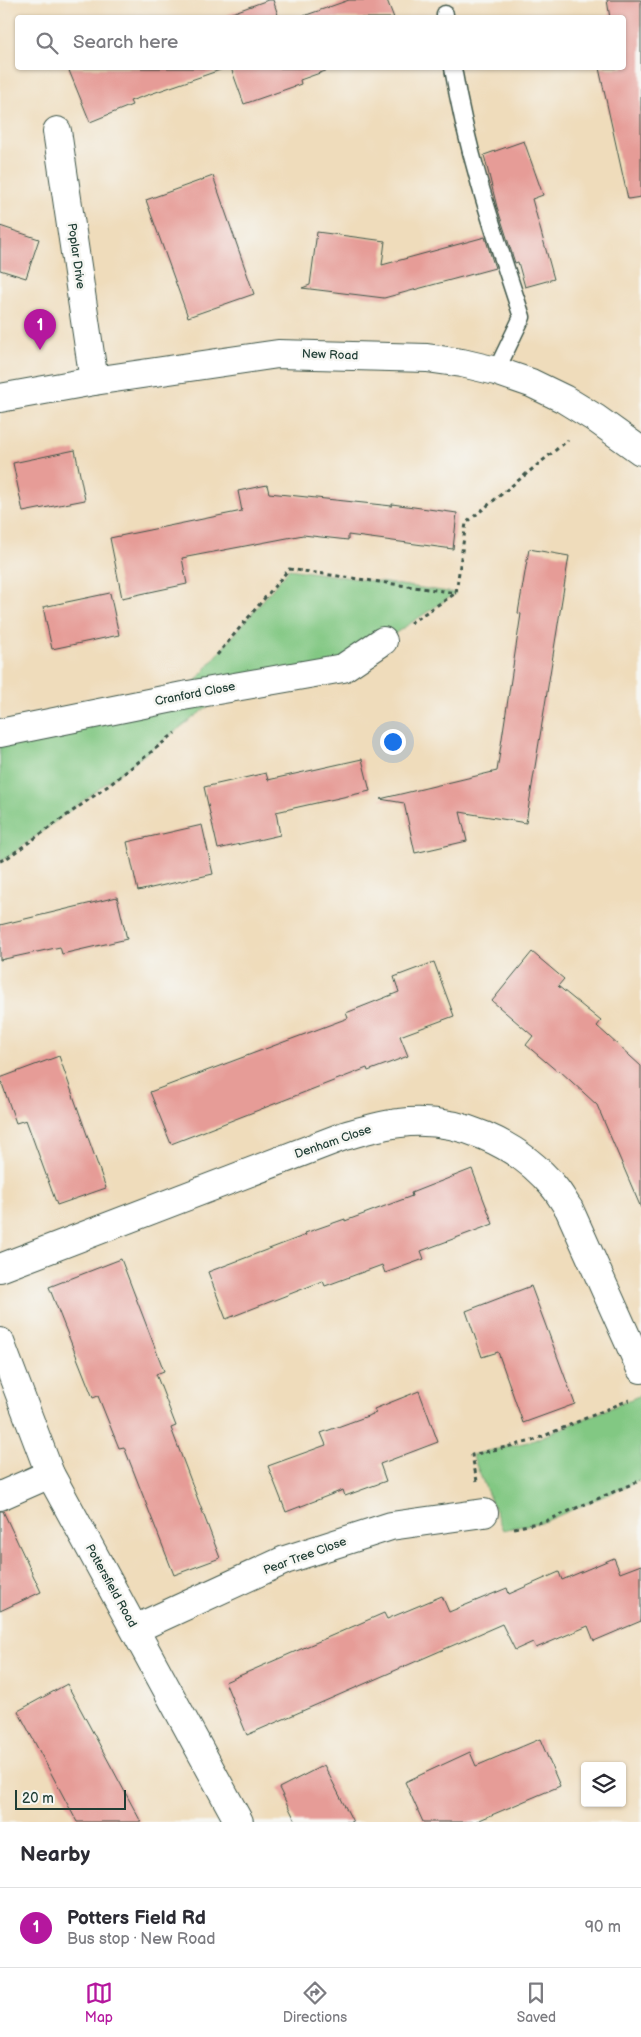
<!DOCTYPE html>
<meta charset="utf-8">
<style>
:root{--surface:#fff;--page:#f2f2f3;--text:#2b2b33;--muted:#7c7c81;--line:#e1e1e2;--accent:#b5179e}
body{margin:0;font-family:"Balsamiq Sans",sans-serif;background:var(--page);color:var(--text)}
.controls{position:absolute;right:15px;bottom:15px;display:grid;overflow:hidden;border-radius:5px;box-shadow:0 1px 4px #0004}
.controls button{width:45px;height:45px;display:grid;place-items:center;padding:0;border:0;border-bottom:1px solid var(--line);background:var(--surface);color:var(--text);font:25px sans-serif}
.scale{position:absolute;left:15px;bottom:12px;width:111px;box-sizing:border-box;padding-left:5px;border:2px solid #1f3d34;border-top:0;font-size:14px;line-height:18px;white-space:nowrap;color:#1f3d34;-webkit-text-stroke:4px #f6f6f2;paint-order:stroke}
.you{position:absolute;left:392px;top:741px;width:18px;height:18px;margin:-12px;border:4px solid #fff;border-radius:50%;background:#1a73e8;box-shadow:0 0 0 8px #1a73e833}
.badge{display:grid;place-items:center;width:32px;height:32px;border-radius:50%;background:var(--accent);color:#fff;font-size:16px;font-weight:700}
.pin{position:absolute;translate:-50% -41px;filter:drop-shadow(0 1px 2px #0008)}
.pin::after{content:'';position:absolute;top:26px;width:18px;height:15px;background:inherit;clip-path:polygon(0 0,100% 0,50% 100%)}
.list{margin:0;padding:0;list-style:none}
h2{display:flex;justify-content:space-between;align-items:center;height:65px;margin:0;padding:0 20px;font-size:21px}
h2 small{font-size:16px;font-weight:400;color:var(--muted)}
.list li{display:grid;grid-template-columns:32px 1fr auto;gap:15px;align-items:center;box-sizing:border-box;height:80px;padding:0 20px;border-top:1px solid var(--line)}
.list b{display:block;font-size:19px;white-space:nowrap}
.list p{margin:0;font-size:16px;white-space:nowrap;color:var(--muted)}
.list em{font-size:16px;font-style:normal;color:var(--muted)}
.icon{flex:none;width:28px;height:28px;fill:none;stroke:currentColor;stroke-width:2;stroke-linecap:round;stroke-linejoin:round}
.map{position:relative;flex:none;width:641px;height:1822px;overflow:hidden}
.search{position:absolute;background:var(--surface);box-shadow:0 1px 4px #0004;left:15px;right:15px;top:15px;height:55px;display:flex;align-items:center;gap:12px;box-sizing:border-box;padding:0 18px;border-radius:5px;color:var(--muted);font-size:19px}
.sheet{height:145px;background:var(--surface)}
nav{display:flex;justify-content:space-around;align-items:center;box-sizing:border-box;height:70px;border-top:1px solid var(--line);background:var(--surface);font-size:14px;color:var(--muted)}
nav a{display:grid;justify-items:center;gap:2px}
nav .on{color:var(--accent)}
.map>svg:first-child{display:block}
.green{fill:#82c883;stroke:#50825c}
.building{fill:#e69c97}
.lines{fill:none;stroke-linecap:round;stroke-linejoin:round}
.service-casing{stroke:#3e5548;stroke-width:19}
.minor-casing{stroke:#3e5548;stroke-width:30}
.tertiary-casing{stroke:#3e5548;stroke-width:30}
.path{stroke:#3e5548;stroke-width:3;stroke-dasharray:4 4;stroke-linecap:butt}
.service{stroke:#fff;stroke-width:16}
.minor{stroke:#fff;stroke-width:28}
.tertiary{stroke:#fff;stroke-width:28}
.labels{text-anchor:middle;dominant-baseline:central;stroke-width:5;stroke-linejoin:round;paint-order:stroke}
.street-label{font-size:12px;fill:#1f3d34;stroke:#f6f6f2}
</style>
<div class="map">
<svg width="641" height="1822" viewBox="0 0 641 1822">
<rect width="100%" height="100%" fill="#f6f6f2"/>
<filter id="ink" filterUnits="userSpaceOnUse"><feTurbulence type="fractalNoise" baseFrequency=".02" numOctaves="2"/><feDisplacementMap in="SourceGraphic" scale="10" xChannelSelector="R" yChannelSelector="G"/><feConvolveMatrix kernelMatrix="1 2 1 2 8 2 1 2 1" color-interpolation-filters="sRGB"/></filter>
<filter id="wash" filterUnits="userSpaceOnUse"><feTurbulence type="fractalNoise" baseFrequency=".0096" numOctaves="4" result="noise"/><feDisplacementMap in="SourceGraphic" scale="20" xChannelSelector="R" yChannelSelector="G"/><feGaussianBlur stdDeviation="1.12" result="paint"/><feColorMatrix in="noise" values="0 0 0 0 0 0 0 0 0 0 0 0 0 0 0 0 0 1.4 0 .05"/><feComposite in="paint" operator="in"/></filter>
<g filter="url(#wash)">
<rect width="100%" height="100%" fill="#efdcbb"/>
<g class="green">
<path d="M289,569L456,593L343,668L234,687L7,858L0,861V734L183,696Z"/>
<path d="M641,1395V1480L546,1521L503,1530L472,1455L532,1441Z"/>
</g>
<g id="blocks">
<g class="building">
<path d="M268,0H273L279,18H218Z"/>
<path d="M349,0H387L394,18H298Z"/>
<path d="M607,0H641V197L628,199L599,68H624V18H610Z"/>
<path d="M68,68H226L130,101L132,105L90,122Z"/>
<path d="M231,68H334L300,80L301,84L244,104Z"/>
<path d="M524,141L543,195L532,199L554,279L525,287L518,262L515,263L497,207L484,155Z"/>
<path d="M213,176L254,294L188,317L146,200Z"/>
<path d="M0,226L39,239L26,278L0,270Z"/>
<path d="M317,232L385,241L382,265L485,237L495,268L384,298L302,288L310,285Z"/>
<path d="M75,450L85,500L23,512L13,463Z"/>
<path d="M267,485L269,493L392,506V504L457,513L453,549L348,535V540L303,535L182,558L187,584L122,598L110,538L242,511L238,491Z"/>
<path d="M529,549L569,556L526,823L460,812L467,841L415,853L404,803L380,799L497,771L521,614L518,613Z"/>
<path d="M110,593L119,635L52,649L43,607Z"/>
<path d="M362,759L370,791L276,812L280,835L218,849L204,787L266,773L268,780Z"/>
<path d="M202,825L213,874L138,891L127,842Z"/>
<path d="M117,897L127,939L62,954L60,947L0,960V925Z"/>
<path d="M532,952L564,979L558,986L601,1021L597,1026L641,1066V1208L597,1105L559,1070L558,1072L526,1045L533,1036L492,1001Z"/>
<path d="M434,962L454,1016L400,1036L408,1056L368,1071L367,1068L171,1144L150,1092L348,1018L346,1013L399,992L394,977Z"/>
<path d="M59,1056L106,1188L57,1205L26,1120L16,1123L0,1078Z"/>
<path d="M472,1169L493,1224L421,1251L424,1259L385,1273L382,1265L325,1286L323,1281L226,1319L208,1272L306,1235L305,1233L345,1219V1221L412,1196L411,1193Z"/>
<path d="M121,1259L164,1371L156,1374L176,1426L171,1428L220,1558L174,1575L124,1447L119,1448L98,1396L93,1398L49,1287Z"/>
<path d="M531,1286L575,1404L523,1423L498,1352L482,1357L466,1311Z"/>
<path d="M419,1391L438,1442L380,1464L386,1481L345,1496L343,1490L286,1512L268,1466L326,1445L321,1433L376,1413L374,1409Z"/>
<path d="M0,1511H3L41,1592L0,1611Z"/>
<path d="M614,1558L620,1573L641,1565V1621L594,1641L588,1626L536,1648L533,1642L515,1650L502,1624L247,1735L225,1682L384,1613L387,1619L442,1596L449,1612L507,1588L509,1594L559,1572L562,1580Z"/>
<path d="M67,1684L141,1822H77L18,1711Z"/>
<path d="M540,1739L560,1786L475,1822H423L405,1782L470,1752L476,1766Z"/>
<path d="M324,1765L353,1822H296L279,1788Z"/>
</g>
</g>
</g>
<g filter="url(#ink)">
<use href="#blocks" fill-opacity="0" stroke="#3e5548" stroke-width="1"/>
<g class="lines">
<defs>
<g id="service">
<path d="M445,14V18"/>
<path d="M453,68C467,154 495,235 522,317L496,371"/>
</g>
<g id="minor">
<path d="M57,131L94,381"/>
<path d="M0,733L183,696L343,668L383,641"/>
<path d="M0,1268L344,1136C362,1131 380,1125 400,1123C456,1116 518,1143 554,1187C560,1194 564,1202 569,1209L641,1369"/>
<path d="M0,1342L50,1474L239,1822"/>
<path d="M0,1496L50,1474"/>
<path d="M135,1629L285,1560L391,1526L484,1513"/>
</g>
<path id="tertiary" d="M0,398L94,381L278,354L427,358L462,363L496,371L531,383L564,399L595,418L641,451"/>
</defs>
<use href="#service" class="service-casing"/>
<use href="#minor" class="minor-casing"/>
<use href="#tertiary" class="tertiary-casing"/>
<g class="path">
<path d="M410,623L456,593L466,523L568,440"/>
<path d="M217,655L289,569L456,593"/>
<path d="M0,861L7,858L112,783L175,733"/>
<path d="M477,1481L472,1455L532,1441L629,1400"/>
<path d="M514,1528L546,1521L641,1480"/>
</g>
<use href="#service" class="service"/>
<use href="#minor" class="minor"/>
<use href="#tertiary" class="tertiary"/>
</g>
</g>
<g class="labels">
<g class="street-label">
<text transform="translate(76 256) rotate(82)">Poplar Drive</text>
<text transform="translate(330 355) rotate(2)">New Road</text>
<text transform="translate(195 694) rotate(-11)">Cranford Close</text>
<text transform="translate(333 1142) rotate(-19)">Denham Close</text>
<text transform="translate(305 1556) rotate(-20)">Pear Tree Close</text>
<text transform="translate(111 1586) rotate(61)">Pottersfield Road</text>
</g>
</g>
</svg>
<div class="controls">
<button><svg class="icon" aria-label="layers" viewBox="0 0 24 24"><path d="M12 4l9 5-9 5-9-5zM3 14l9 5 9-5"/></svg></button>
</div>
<div class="scale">20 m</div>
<div class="you"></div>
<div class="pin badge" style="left:40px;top:350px">1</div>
<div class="search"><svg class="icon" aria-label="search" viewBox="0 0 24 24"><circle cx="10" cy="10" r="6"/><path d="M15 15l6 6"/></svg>Search here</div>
</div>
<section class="sheet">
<h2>Nearby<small></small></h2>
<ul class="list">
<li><span class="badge">1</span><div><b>Potters Field Rd</b><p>Bus stop · New Road</p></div><em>90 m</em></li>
</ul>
</section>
<nav>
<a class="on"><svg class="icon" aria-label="map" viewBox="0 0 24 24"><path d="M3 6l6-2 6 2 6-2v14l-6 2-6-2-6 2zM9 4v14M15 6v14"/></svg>Map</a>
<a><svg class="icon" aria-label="directions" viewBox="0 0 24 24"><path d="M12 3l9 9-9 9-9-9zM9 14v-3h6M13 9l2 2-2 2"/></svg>Directions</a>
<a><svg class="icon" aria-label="saved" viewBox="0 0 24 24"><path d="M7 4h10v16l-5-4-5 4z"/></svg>Saved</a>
</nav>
